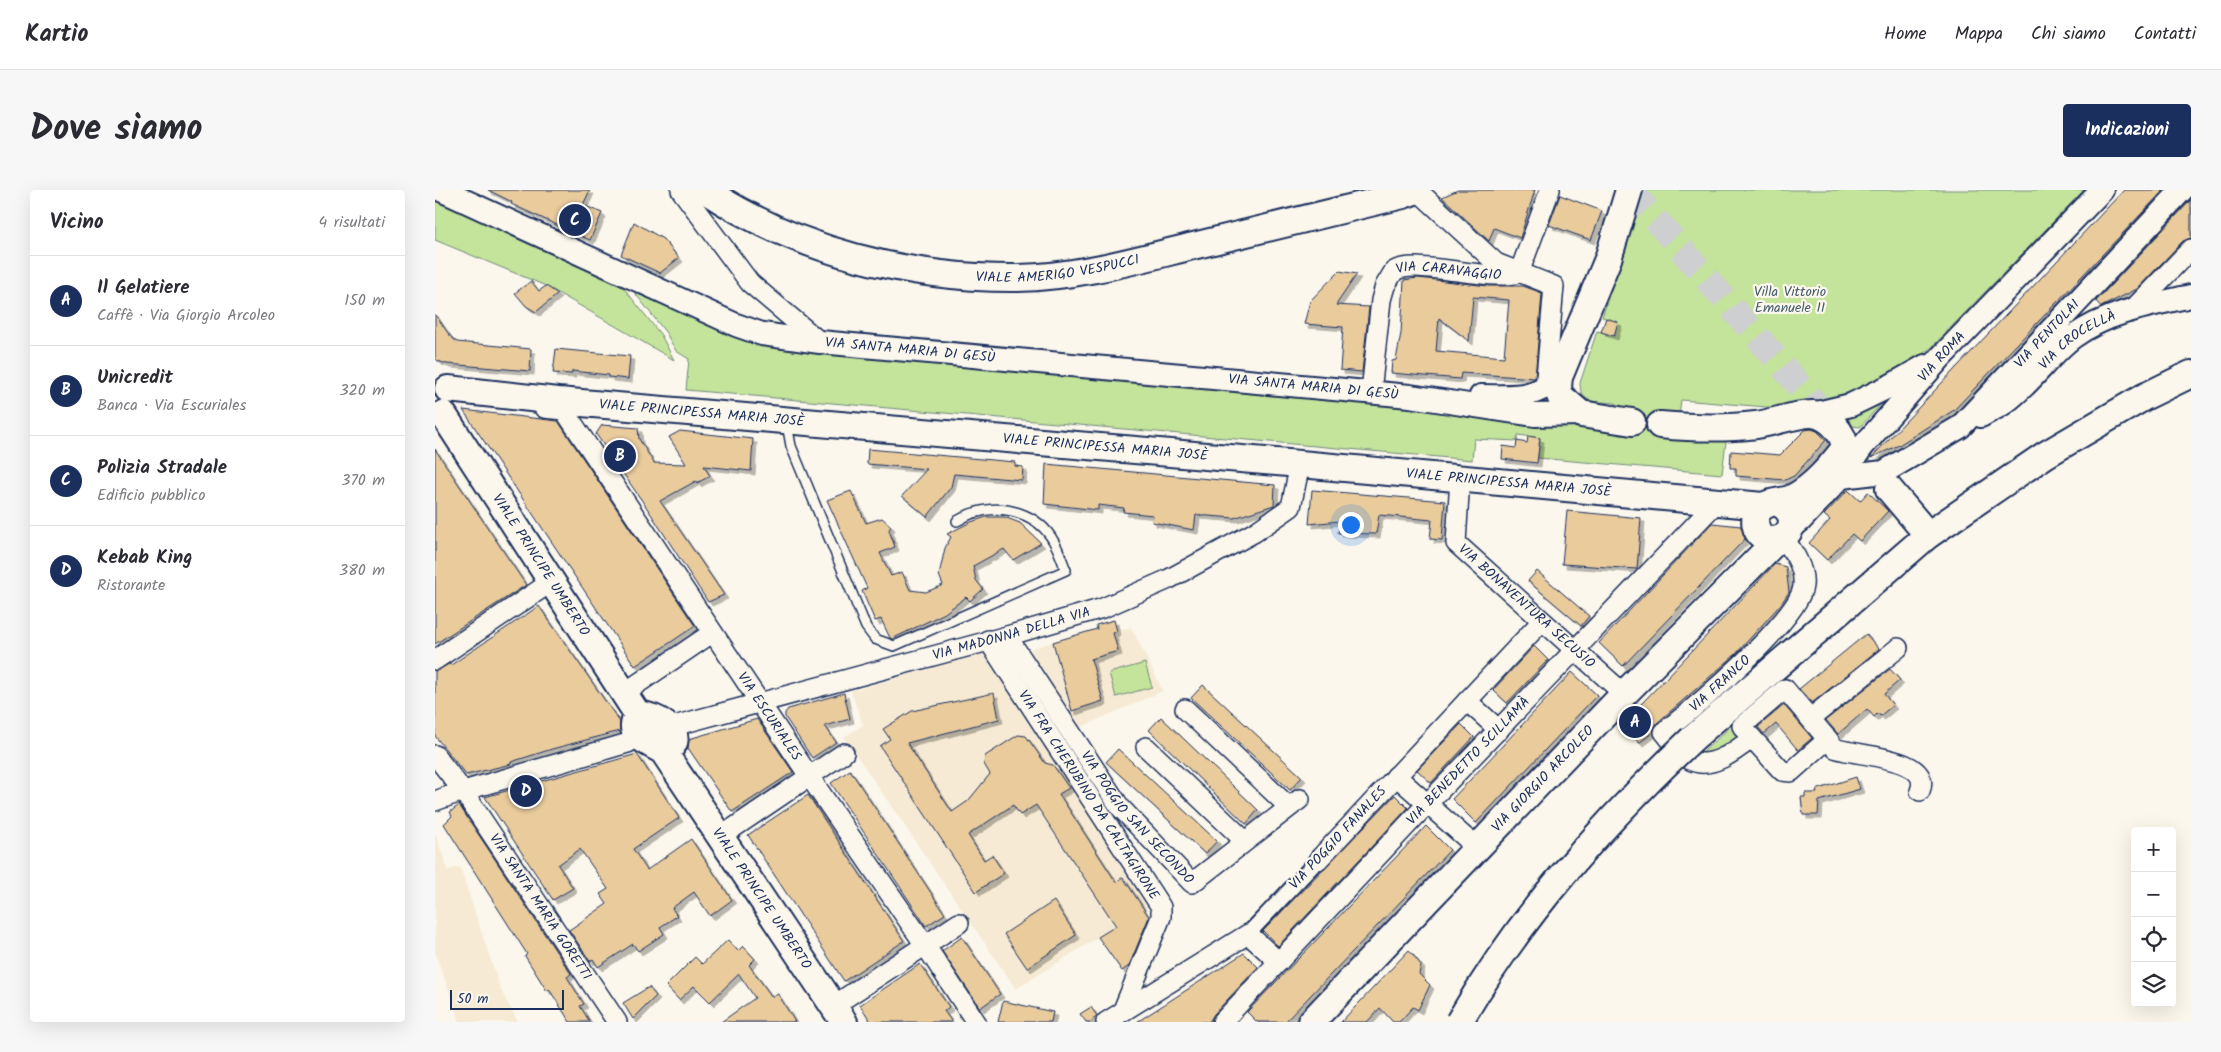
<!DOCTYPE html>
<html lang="it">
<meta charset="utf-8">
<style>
:root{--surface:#fff;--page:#f7f7f7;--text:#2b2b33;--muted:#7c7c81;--line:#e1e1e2;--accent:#1b2f5e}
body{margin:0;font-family:Kalam,sans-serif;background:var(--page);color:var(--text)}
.controls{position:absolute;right:15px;bottom:15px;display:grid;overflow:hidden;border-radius:5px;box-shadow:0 5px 20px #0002}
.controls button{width:45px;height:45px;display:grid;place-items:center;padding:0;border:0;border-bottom:1px solid var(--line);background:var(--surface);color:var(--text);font:25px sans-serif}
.scale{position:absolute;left:15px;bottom:12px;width:114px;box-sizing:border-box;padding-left:5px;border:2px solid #1b2f5e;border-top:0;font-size:14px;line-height:18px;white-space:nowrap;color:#1b2f5e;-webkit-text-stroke:4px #fbf7ec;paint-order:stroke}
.you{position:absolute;left:915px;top:334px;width:18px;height:18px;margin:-12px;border:4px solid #fff;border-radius:50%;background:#1a73e8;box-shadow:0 0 0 8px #1a73e833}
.badge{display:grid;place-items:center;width:32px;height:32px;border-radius:50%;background:var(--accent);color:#fff;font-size:16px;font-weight:700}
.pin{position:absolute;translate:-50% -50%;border:2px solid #fff;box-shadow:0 1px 5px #0006}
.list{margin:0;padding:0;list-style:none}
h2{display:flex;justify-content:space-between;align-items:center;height:65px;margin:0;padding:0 20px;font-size:21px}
h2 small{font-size:16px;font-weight:400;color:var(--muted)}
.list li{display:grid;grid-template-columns:32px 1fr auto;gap:15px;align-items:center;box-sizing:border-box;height:90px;padding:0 20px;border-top:1px solid var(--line)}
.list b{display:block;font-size:19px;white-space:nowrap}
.list p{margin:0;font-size:16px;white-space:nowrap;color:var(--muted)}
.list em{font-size:16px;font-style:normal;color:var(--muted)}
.icon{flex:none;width:28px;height:28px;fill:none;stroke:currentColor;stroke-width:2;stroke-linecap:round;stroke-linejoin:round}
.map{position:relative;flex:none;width:1756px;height:832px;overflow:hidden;border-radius:5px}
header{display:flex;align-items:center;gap:30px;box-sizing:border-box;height:70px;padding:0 25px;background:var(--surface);border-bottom:1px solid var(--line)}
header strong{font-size:24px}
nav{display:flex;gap:28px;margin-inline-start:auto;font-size:18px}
.intro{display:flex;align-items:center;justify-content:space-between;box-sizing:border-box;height:120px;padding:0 30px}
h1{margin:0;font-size:35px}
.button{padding:12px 22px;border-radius:5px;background:var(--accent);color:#fff;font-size:18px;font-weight:700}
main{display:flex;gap:30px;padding:0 30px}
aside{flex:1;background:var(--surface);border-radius:5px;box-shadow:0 5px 20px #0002}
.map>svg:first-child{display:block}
.built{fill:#f6ead4}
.green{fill:#c4e39b;stroke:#70897c}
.building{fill:#e9cb9c;stroke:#1b2f5e;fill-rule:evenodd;filter:url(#shadow)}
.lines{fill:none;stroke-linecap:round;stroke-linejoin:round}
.secondary-tunnel{stroke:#cecfd0;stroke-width:26;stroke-dasharray:26 13;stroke-linecap:butt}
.service-casing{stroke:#1b2f5e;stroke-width:12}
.pedestrian-casing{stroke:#1b2f5e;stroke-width:18}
.minor-casing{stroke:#1b2f5e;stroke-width:22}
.tertiary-casing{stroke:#1b2f5e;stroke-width:26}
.secondary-casing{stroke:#1b2f5e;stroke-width:30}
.service{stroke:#fbf7ec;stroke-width:9}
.pedestrian{stroke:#fbf7ec;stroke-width:14}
.minor{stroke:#fbf7ec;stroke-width:19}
.tertiary{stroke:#fbf7ec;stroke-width:22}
.secondary{stroke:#fbf7ec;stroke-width:26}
.secondary-bridge-casing{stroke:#1b2f5e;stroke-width:30;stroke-linecap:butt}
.secondary-bridge{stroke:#fbf7ec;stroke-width:26}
.labels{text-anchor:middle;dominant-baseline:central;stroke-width:4.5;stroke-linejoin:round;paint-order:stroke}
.street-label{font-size:14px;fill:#1b2f5e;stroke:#fbf7ec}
.park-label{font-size:14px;fill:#455c6d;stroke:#fbf7ec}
</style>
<header>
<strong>Kartio</strong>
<nav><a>Home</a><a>Mappa</a><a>Chi siamo</a><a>Contatti</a></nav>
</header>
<div class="intro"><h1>Dove siamo</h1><a class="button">Indicazioni</a></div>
<main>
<aside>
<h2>Vicino<small>4 risultati</small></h2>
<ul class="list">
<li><span class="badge">A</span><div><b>Il Gelatiere</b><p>Caffè · Via Giorgio Arcoleo</p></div><em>150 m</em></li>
<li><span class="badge">B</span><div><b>Unicredit</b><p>Banca · Via Escuriales</p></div><em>320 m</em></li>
<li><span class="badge">C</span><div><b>Polizia Stradale</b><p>Edificio pubblico</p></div><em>370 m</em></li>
<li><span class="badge">D</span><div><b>Kebab King</b><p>Ristorante</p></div><em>380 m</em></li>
</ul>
</aside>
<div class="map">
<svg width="1756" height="832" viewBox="0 0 1756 832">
<defs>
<filter id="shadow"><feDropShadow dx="4" dy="4" stdDeviation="0" flood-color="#0004"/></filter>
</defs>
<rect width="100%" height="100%" fill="#fbf7ec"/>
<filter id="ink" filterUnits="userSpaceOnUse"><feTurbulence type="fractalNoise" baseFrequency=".02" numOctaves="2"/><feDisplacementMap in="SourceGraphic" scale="10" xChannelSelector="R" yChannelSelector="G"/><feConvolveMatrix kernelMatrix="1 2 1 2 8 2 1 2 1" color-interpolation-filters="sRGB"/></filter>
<g filter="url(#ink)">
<g class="built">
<path d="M679,430L682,441L696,437L728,501L644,538L597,467L596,460L597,458L662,439L661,435Z"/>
<path d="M553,462L714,715L581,799L409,547L428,535L416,501Z"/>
<path d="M0,643L13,680L25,677L66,801L83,832H25L0,762Z"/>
</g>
<g class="green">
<path d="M1208,0H1649L1496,158L1440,197L1356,219L1246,210L1244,226L1292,244L1287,284L1103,268L1105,248L1083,245L1082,251L1039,249L1037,270L251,200L254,169L241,161L231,143L200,103L274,133L431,163L1107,231L1180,220L1181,213C1164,211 1145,216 1145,193L1162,141L1179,145L1182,132L1167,127Z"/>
<path d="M0,11L188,97L226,145L239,170L111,96L0,50Z"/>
<path d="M1451,209L1425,237L1418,236L1412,228Z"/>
<path d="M710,473L717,497L681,507L674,483Z"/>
<path d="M1295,537L1301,542L1302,552L1272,566L1267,563Z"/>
</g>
<g class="building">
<path d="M53,0H155L148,15L167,23L155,50L76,14L77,12Z"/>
<path d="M1023,0H1100L1085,48L1059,38L1054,51L1007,7Z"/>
<path d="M1689,0H1729L1519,220L1464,255L1436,268Z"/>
<path d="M1125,5L1167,21L1156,50L1114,35Z"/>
<path d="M1756,10V48L1748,51L1702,99L1666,117L1661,111Z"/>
<path d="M199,32L228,49L244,68L225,83L186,65Z"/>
<path d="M904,81L922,84L901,115L934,117L927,182L905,180L908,137L869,134L875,111Z"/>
<path d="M983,88L1053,96H1088L1107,103L1100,188L1026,183L1025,189L956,183L957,171L961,170L966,143L969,90ZM1038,107L1074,110L1069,167L1001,161L1004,128L1034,151Z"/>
<path d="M96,91L104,101L111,96L123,104L101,122L91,116L80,103Z"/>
<path d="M0,124L15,146L22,152L96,159L95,181L12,174L3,171L0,168Z"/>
<path d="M1171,128L1183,132L1179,146L1166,142Z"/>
<path d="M121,159L195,166L193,189L174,187V185L137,181V184L118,183Z"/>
<path d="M28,220L123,231L260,436L200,476Z"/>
<path d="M167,235L203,238L204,249L219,273L251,274L234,247L245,241L318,249L316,281L269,276L275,286L262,293L261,291L225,311L289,405L273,412L212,318L161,244Z"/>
<path d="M1376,239L1382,241L1391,250L1359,286L1350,290L1301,286V278H1295L1296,261L1345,265L1370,240Z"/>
<path d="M1093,246L1105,248L1102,273L1067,269L1068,256L1081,258L1082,251L1092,253Z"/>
<path d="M0,259L91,395L0,454Z"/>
<path d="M433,259L580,272V276L588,277L587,290L519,284L516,297L492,327L467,306L492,279L432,274Z"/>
<path d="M611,274L840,295L839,315L799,328L761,325L759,340L717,332L718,325L688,322L689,318L663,315V320L609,314Z"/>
<path d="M877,300L1010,311L1007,350L995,349L997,330L944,325L941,344L903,343L905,331L874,334Z"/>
<path d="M1413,300L1425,311L1433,302L1453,321L1425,351L1417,344L1392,370L1374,353L1395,330L1389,325Z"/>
<path d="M416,301L431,333L447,328L456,336L454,340L460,357L445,363L456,386L467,382L475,400L491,402L508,395L504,385L510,358L516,347L512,344L536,332L551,327H569L585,333L606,353L578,370L569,359L538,376L541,390L548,399L535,411L531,407L510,423L457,449L455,448L446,429L440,431L427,401L432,398L392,310Z"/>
<path d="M1132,321L1206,328L1202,379L1127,374Z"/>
<path d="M1277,333L1306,336L1310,349L1188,476L1164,453Z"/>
<path d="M1340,374L1351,377L1354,402L1346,414L1300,465L1222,533L1218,542L1204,553L1188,533Z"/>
<path d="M1102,381L1154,426L1146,436L1093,391Z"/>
<path d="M104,416L185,532V541L117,559L76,572V574L31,585L0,546V481L14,474L16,475Z"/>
<path d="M679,430L682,441L678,443L683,461L656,469L668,511L637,521L618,452L662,439L661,435Z"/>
<path d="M1431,444L1444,459L1377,513L1364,499Z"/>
<path d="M1099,456L1113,470L1072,513L1058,500Z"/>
<path d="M1455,479L1465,490L1449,504L1458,515L1445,526L1443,523L1439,527L1432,519L1403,544L1391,530Z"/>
<path d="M1137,482L1162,505L1041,633L1017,609Z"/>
<path d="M768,495L867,587L855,600L756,508Z"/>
<path d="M409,503L415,529L390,536L401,552L377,568L350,527V523L353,519Z"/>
<path d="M559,503L564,529L472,553L517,622L533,611L555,584L549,574L550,566L583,545L591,546L610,573L618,575L634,598L624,604L681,692L688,687L714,727L694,776L687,781L663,747L681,736L601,615L585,625L578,615L533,645L549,670L557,665L569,683L541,702L445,556L455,549L448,539L477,521Z"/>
<path d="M1349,515L1377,548L1363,560L1341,534L1329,544L1323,537Z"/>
<path d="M726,527L823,620L811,634L714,540Z"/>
<path d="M322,529L358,582L297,622L253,558L254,549Z"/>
<path d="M1026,534L1039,547L996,593L982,580Z"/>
<path d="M683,559L782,651L770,664L671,572Z"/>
<path d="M202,564L244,628L198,659L212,680L256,649L297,710L275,726L259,702L237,718L242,726L225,737L229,744L203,761L198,754L163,777L158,769L155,771L134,740L172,714L165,704L173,699L145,659L123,675L138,698L118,710L50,607Z"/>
<path d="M415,580L510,724L491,736L396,593Z"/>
<path d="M1421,587L1425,599L1384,611L1383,625H1368L1366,607H1370V603H1382L1381,600Z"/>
<path d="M373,605L469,751L409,791L313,645Z"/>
<path d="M960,605L973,618L843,756L828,741Z"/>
<path d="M24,615L136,784L132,787L149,814L145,816L155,832H135L114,799L112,801L90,766L92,764L9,634L17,626L15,622Z"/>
<path d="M991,636L1015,660L850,832H822L812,822Z"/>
<path d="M619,711L641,745L592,778L569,744Z"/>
<path d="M527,747L565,804L545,818L507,761Z"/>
<path d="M293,750L303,761L308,756L320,769L314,775L337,807L343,804L360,832H286L320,808L304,784L275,812L259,796L244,810L231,796L260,767L267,774Z"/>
<path d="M974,760L986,775L984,784L995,795L983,820L978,817L964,832H958L945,818L932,832H906Z"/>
<path d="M809,763L823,777L779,824L774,832H702Z"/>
<path d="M485,774L514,817L509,821L517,832H436L425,815Z"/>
<path d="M214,797L221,806L198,829L188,813Z"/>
<path d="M568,811L618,822L616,832H563Z"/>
<path d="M656,817L662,826L655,832H651L645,824Z"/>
</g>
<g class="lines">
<path class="secondary-tunnel" d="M1195,0L1401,238"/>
<defs>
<path id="service" d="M352,234L356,256L431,437L440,449L459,456L631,380C627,371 624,360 619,352C604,324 569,313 539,323C533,324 527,329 522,331"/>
<path id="pedestrian" d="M813,744L883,670"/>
<g id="minor">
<path d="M246,0L315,93L385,152"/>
<path d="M982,0L1061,73L1119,96L1110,199"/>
<path d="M1699,118L1756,59"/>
<path id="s1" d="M936,202L946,110L950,96L959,81C982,68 1051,92 1084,83L1115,0"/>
<path id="s2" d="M109,218L129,220L374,586L490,755L541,832"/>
<path id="s3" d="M1025,288L1021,353L1189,504"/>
<path id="s4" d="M572,446L685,617L757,693L865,609"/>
<path id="s5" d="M553,450L726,717V727L688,820"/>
<path d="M0,470L116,392"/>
<path d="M189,503L277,443"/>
<path d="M1032,511L1064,540"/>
<path d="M750,519L854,617"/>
<path d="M1376,528L1463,458"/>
<path d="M1307,536L1350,499L1400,558C1418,566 1499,566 1485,601"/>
<path id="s6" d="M235,537L572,446L668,418L734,389L820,342L856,317L865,274"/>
<path d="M1309,539L1347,581L1356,582L1393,549"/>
<path id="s7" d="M1317,548C1301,561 1274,582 1253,569C1244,563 1237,551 1229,542C1258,519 1365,429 1368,396C1370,378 1358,361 1348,347"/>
<path d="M711,557L810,651"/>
<path id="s8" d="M0,565L28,601L182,832"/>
<path d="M961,586L1041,657"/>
<path d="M0,611L28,601L193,553L202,545"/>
<path d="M285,647L409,563"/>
<path d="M883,670L1107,431"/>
<path d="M398,816L524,733"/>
<path d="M671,832L813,744L844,772"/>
<path id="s9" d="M787,832L992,614L1282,312"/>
</g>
<g id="tertiary">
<path id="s10" d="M6,0L301,135L327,144L385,152L975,206L1100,225L1146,224"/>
<path d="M1046,206C1079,206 1098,210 1124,187"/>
<path d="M1378,224L1416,215L1455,196L1490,176"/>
<path id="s11" d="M1546,226C1554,221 1562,218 1569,213C1595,195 1613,166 1638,147C1673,122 1715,115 1756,106"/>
<path id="s12" d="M1406,287L1449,282L1525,237L1747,0"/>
<path id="s13" d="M1355,339L1366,330L1406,287L1428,256L1506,167L1667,0"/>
</g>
<g id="secondary">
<path id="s14" d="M270,0C362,61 474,89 583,88C642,87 701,70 758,56C828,39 898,22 968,5L982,0"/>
<path d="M1194,0L1173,69L1124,187L1123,197L1125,206L1146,224L1197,232"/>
<path id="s15" d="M13,199L123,211L865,274L1328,316"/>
<path id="s16" d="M8,224L203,525"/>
<path d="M1225,235C1258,238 1289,239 1321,235C1337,233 1364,223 1378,224C1394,226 1409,243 1410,258C1396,276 1378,298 1357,308C1346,313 1330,310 1323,322C1318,329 1320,341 1327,346C1348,362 1373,327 1343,313"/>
<path d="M1454,299L1493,345"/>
<path d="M1257,549L1493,345L1610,265L1709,207L1756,184"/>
<path id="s17" d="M228,561C259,549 220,523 203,525C190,546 212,551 228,561L409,832"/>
<path id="s18" d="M876,832L1189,504L1343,349"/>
</g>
</defs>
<use href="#service" class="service-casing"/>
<use href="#pedestrian" class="pedestrian-casing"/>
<use href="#minor" class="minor-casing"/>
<use href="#tertiary" class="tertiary-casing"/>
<use href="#secondary" class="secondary-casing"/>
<use href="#service" class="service"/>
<use href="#pedestrian" class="pedestrian"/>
<use href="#minor" class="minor"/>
<use href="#tertiary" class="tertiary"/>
<use href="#secondary" class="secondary"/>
<defs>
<path id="secondary-bridge" d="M1024,832C1086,725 1167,634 1257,549"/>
</defs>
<use href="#secondary-bridge" class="secondary-bridge-casing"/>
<use href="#secondary-bridge" class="secondary-bridge"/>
</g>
</g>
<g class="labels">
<g class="street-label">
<text stroke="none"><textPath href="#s14" startOffset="370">VIALE AMERIGO VESPUCCI</textPath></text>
<text stroke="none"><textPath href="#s1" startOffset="180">VIA CARAVAGGIO</textPath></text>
<text stroke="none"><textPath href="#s12" startOffset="259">VIA PENTOLAI</textPath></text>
<text stroke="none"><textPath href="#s11" startOffset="124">VIA CROCELLÀ</textPath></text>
<text stroke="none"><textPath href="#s10" startOffset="501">VIA SANTA MARIA DI GESÙ</textPath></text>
<text stroke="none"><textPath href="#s13" startOffset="230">VIA ROMA</textPath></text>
<text stroke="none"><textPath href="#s10" startOffset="906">VIA SANTA MARIA DI GESÙ</textPath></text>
<text stroke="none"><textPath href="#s15" startOffset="255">VIALE PRINCIPESSA MARIA JOSÈ</textPath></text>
<text stroke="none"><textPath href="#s15" startOffset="660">VIALE PRINCIPESSA MARIA JOSÈ</textPath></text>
<text stroke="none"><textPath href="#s15" startOffset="1065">VIALE PRINCIPESSA MARIA JOSÈ</textPath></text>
<text stroke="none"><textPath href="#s16" startOffset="180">VIALE PRINCIPE UMBERTO</textPath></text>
<text stroke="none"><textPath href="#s3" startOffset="160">VIA BONAVENTURA SECUSIO</textPath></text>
<text stroke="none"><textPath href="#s6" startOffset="354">VIA MADONNA DELLA VIA</textPath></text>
<text stroke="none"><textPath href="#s7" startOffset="182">VIA FRANCO</textPath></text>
<text stroke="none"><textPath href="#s2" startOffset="389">VIA ESCURIALES</textPath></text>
<text stroke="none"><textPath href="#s9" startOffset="359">VIA BENEDETTO SCILLAMÀ</textPath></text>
<text stroke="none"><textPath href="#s18" startOffset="336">VIA GIORGIO ARCOLEO</textPath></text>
<text stroke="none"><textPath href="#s5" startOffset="185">VIA FRA CHERUBINO DA CALTAGIRONE</textPath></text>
<text stroke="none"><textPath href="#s4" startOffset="224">VIA POGGIO SAN SECONDO</textPath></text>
<text transform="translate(903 648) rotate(-47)">VIA POGGIO FANALES</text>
<text stroke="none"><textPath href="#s17" startOffset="294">VIALE PRINCIPE UMBERTO</textPath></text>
<text stroke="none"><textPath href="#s8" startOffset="185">VIA SANTA MARIA GORETTI</textPath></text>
</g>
<g class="park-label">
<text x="1355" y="102">Villa Vittorio<tspan x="1355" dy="16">Emanuele II</tspan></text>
</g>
</g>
</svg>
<div class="controls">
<button>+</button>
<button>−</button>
<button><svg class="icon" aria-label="locate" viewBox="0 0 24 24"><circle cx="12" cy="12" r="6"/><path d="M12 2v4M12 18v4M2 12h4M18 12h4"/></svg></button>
<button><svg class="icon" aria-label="layers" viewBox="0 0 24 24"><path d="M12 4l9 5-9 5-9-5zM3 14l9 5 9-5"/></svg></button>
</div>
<div class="scale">50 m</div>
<div class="you"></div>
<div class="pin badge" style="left:1200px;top:532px">A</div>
<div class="pin badge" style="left:185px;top:266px">B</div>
<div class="pin badge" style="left:140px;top:30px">C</div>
<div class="pin badge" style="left:91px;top:601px">D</div>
</div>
</main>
